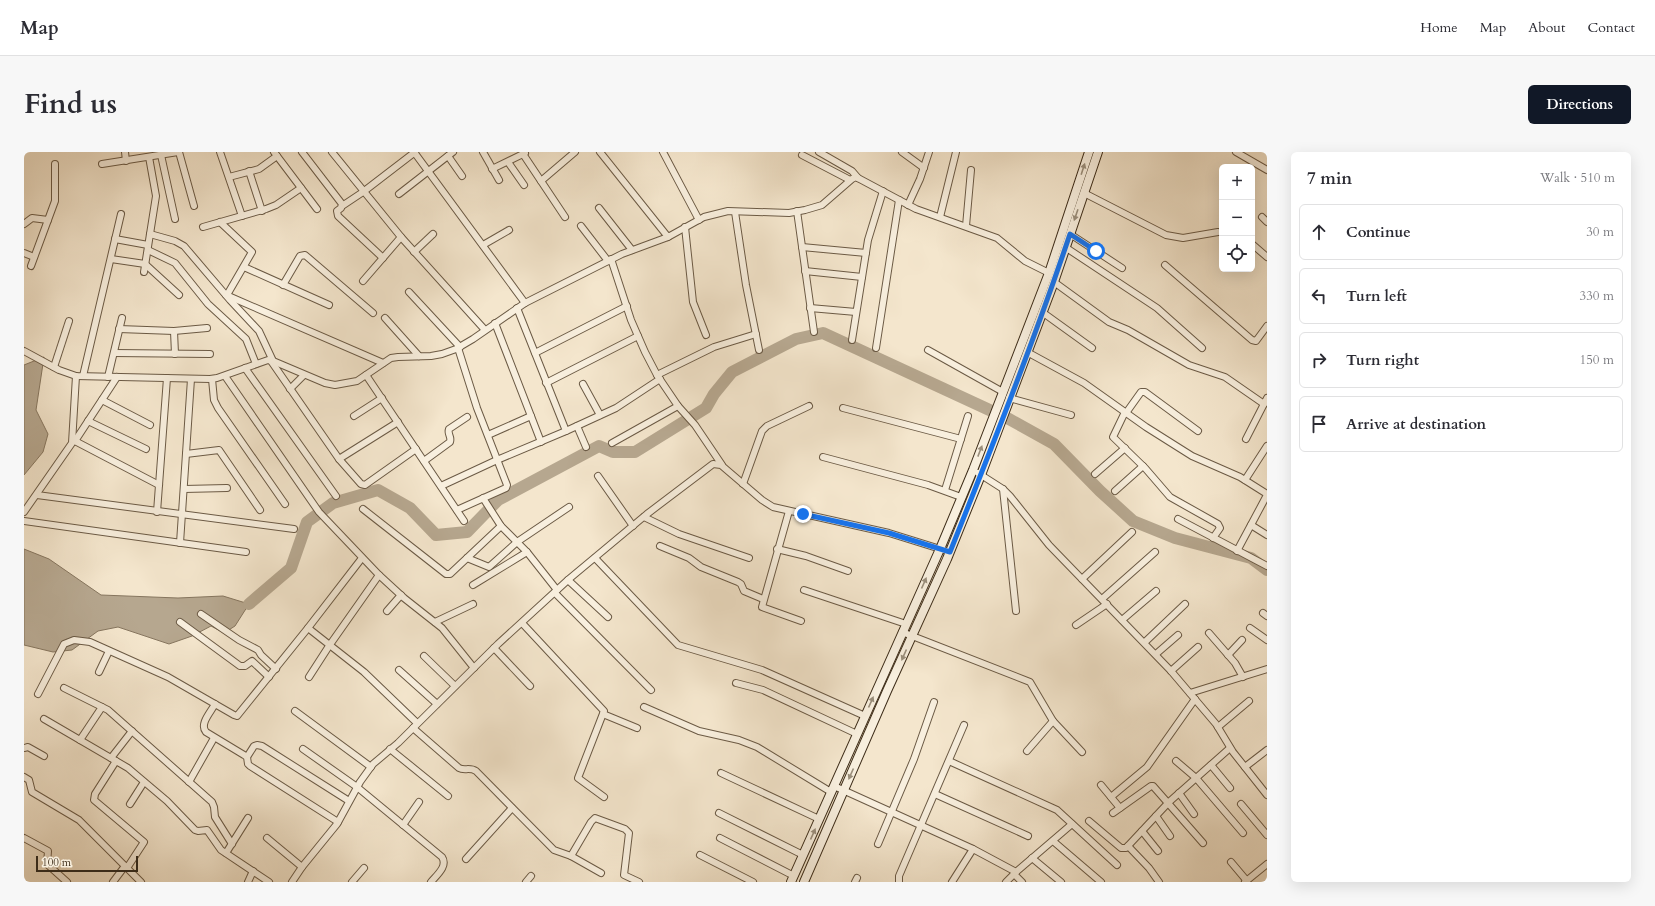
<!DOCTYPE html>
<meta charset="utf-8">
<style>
:root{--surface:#fff;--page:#f7f7f7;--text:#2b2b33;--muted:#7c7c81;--line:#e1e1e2;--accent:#111827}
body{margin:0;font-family:Cardo,serif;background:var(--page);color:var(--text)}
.controls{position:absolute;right:12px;top:12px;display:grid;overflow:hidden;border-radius:6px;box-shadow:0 4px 16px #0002}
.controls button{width:36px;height:36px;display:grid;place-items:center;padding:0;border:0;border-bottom:1px solid var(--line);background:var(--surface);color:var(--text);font:20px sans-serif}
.scale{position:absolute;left:12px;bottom:10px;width:102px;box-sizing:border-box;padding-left:4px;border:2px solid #3d2c18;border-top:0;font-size:11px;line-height:14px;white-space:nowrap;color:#3d2c18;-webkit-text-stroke:3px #f8efde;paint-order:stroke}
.stop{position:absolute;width:12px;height:12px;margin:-9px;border:3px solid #1a73e8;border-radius:50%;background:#fff}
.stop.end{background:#1a73e8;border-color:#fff;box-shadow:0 1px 4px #0008}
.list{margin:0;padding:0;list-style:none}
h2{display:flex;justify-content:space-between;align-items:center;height:52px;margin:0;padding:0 16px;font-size:17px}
h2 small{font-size:13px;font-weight:400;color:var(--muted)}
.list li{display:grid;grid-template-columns:26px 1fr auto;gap:12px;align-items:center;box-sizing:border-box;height:56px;margin:0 8px 8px;padding:0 8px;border:1px solid var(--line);border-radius:6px}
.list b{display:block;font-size:15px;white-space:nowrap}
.list em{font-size:13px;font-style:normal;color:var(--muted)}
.icon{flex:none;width:22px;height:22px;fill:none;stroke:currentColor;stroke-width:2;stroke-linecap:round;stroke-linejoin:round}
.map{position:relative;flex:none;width:1243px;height:730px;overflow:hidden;border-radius:6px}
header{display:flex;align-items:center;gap:24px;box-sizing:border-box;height:56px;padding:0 20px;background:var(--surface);border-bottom:1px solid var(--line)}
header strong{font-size:19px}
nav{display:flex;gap:22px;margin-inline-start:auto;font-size:14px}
.intro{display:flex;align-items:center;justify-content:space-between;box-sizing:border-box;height:96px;padding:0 24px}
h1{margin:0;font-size:28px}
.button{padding:10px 18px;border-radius:6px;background:var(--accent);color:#fff;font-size:14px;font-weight:700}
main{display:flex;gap:24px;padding:0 24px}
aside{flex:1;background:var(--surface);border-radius:6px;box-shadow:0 4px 16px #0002}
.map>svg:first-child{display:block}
.water{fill:#b6a78f;stroke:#86765f}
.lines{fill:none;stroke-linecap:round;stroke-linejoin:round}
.river{stroke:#b6a78f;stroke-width:12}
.minor-casing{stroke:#6b5a45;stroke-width:8}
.secondary-casing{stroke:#3d2c18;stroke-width:10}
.minor{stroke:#f8efde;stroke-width:6}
.secondary{stroke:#f8efde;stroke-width:8}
.oneway{fill:#9a8e7b}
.route{stroke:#1a73e8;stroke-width:5}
</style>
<header>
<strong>Map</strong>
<nav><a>Home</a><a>Map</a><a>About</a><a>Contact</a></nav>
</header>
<div class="intro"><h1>Find us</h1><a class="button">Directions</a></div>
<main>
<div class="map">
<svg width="1243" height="730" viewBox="0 0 1243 730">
<rect width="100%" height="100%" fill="#f4e6cd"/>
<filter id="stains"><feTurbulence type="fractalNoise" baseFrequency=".005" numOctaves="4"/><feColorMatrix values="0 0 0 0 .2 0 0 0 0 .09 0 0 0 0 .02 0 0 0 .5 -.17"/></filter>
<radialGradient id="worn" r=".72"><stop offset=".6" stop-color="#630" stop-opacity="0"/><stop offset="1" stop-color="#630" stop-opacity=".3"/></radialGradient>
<g class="water">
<path d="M20,205L12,258L24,282L19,300L0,323V213Z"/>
<path d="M0,397L25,407L77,443L154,446L199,444L225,452L211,474L200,481L187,474L168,484L145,492L94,475L74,479L48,498L29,500L0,493Z"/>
</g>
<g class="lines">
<path class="river" d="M225,452L267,416L283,370L309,351L354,338L386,356L412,383L443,380L474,348L575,294L589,300H611L682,256L690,242L708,220L772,187L799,181L985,267L1030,292L1076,339L1109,369L1151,386L1227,406L1243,418"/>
<defs>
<g id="minor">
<path d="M101,0L102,9"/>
<path d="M155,0L170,54"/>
<path d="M196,0L218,64"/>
<path d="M250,0L293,57"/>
<path d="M278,0L318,52L317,56L313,59L314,64L359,106"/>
<path d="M308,0L377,85L461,178"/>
<path d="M390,0L501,151"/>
<path d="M459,0L475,28"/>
<path d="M576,0L644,85L680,65L704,59L765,61L781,58L798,53L828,27L832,25L892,57L973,86L1001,109L1025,121"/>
<path d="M639,0L675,68"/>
<path d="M795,0L828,19L834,26"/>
<path d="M878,0L900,16"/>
<path d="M1212,0L1243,18"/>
<path d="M499,2L541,65"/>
<path d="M137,3L151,67"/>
<path d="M778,3L826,28"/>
<path d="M424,4L438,24"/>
<path d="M484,10L500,33"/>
<path d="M78,12L154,0"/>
<path d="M468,17L501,1"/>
<path d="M225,19L238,59"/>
<path d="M205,25L235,17L253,4"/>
<path d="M517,29L551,0"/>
<path d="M1060,41L1142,83L1159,86L1194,80"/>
<path d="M375,42L429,0"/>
<path d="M884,53L896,27L905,0"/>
<path d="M318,54L339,40L391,0"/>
<path d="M575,56L608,98"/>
<path d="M773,59L790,180"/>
<path d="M711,60L722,133L735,198"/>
<path d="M916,65L932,0"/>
<path d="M1238,65L1243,70"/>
<path d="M196,70L228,100L203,143"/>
<path d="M0,72L8,66L24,68"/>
<path d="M557,74L584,109"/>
<path d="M942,74L947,18"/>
<path d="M179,75L242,57L252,53L277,36"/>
<path d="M661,75L669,150L682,183"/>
<path d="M126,82L151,89L160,94L206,148L235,179L249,209"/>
<path d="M1046,82L1098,116"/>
<path d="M91,87L124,93"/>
<path d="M1228,92L1243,105"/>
<path d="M459,93L485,78"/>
<path d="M778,95L842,101"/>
<path d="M1041,95L1133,156L1178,196"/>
<path d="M124,98L151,111L184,152L222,187L232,212"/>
<path d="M390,100L409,82"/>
<path d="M0,101L10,105"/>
<path d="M87,107L121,112L155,143"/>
<path d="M587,107L607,168L621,200L633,223L654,254L671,273L698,313"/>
<path d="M1141,113L1228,188L1232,189L1243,174"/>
<path d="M7,114L31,49V12"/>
<path d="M220,115L305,153"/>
<path d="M781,119L838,125"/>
<path d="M120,120L132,44L125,5"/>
<path d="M339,129L377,85"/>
<path d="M1030,130L1085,170L1104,178L1165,213L1201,225L1240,252"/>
<path d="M259,133L276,104L281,103L349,161"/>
<path d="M385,140L436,195"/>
<path d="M202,143L359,211"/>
<path d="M493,156L542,279"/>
<path d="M786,156L832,160"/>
<path d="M1018,160L1068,196"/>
<path d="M361,166L395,204"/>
<path d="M471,171L517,290"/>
<path d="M95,177L150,179L183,176"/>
<path d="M150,179L151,202"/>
<path d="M828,188L844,88L859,39"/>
<path d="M852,196L875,48"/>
<path d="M904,198L979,240"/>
<path d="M0,199L35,218L52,224L186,227L193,226L244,208L249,209L301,231L311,233L333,229L367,206L374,205L407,204L418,202L432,197L449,187L501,151L598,102L644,85"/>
<path d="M1003,200L1060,231L1122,275L1168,304L1216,325L1243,342"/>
<path d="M90,201L186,202"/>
<path d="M511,201L603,154"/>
<path d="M247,209L315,307L337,332L341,333L392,297"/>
<path d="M30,215L45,169"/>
<path d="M221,216L312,344"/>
<path d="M342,223L440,369"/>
<path d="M633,223L690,195L732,182"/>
<path d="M59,224L97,62"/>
<path d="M201,224L295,360L355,423L380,446L418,476L450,516"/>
<path d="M84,225L98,166"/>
<path d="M188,227L190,248L194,256L261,352"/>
<path d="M522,231L614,184"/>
<path d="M559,232L576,263"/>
<path d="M266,237L280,223"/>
<path d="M985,246L1047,263"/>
<path d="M78,248L126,273"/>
<path d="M819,256L937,287"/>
<path d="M1101,260L1089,285L1121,316L1146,345L1194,372L1196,376L1189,386"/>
<path d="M1102,261L1117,240H1121L1174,279"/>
<path d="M330,264L358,246"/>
<path d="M64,269L122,297"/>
<path d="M553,274L562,295"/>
<path d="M464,283L507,264"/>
<path d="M1222,287L1243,246"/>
<path d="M49,288L135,333"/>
<path d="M51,289L93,225"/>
<path d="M588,291L654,254"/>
<path d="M162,302L195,298L236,358"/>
<path d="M799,305L904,333L937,345"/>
<path d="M315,307L374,270"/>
<path d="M400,309L426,290C428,285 423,282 425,277L443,265"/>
<path d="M954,321L979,337L986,344L1025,393L1147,519L1192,572L1209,600L1243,643"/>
<path d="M1071,322L1101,296"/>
<path d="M574,324L609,374"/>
<path d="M1221,328L1243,294"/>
<path d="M719,332L738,279L743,274L785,254"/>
<path d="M417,334L473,308L542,279L592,256L636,227"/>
<path d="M160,337L203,336"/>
<path d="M979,337L992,459"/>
<path d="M921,338L944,264"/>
<path d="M1091,339L1119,314"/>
<path d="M13,343L270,377"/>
<path d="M459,346L477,374L503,400L533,438"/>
<path d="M339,357L422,422H426L477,374"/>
<path d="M433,358L482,336L483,333L453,256L434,196"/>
<path d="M765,359L738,455L777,469"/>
<path d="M0,360L48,291L52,224"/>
<path d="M133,360L143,226"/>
<path d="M620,365L655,382L725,406"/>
<path d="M1154,367L1243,414"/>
<path d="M0,369L222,400"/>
<path d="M1227,373L1243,383"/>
<path d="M156,391L167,227"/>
<path d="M636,394L665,406L677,415L714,430L717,432L720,439L739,447"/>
<path d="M753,397L782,404L824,419"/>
<path d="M1213,399L1243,343"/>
<path d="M443,406L465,415L493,390L545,355"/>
<path d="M571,406L654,493L738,518L841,564"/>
<path d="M1058,427L1108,380"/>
<path d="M544,428L584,465"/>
<path d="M449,433L503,400"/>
<path d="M780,438L882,472"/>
<path d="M531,441L627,538"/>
<path d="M1078,447L1131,400"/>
<path d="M363,459L377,443"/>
<path d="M1239,461L1243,464"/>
<path d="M177,462L215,488L234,498L237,503L252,517"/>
<path d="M1098,468L1132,439"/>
<path d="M156,470L216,514H221L228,509L245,525"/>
<path d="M411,470L449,452"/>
<path d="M498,471L580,559L554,626L580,645"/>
<path d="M1052,473L1083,452"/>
<path d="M284,476L340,520L393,571"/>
<path d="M1226,476L1243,488"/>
<path d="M878,480L1006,530L1029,569L1058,600"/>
<path d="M1185,481L1211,511L1219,525"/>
<path d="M1121,490L1161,452"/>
<path d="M470,496L506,534"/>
<path d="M1132,502L1154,483"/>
<path d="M1204,503L1218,488"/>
<path d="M400,504L431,534"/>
<path d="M375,518L413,552"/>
<path d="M1147,519L1174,495"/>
<path d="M75,520L85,499"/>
<path d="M285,525L305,494L355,423"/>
<path d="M712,531L739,538L833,582"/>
<path d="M40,536L84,558L188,650L190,655L191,665L208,692"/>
<path d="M1166,541L1243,517"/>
<path d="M14,542L40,492L50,488L66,490L144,525L210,563L213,564L284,476L338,406"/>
<path d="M191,552C187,560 175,572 182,580L220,603L223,605L224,612L226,614L314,670"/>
<path d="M620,555L675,579L715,588L733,595L807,640"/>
<path d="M271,559L347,615"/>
<path d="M579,562L613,576"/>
<path d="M20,567L104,616L143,649L171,678L174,679L183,678L197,698L245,730"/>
<path d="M1194,575L1225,549"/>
<path d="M389,576L435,616C440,619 446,615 452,619L530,698L547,704L577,721"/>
<path d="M56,588L78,555"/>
<path d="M0,596L4,595L20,604"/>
<path d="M279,597L333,635L418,705C424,714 413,723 407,730"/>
<path d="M366,597L424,644"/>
<path d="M1003,599L1029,569"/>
<path d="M223,605L230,594L233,593L238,594L325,649"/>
<path d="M87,606L108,579"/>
<path d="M92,609L71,642L70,648L120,690L103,716"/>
<path d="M925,609L1033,658L1093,713"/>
<path d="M1152,609L1172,626L1219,681"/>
<path d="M1187,613L1206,636"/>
<path d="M1221,615L1243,598"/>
<path d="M697,621L795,667"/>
<path d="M0,625L5,628L8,640L55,668L117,730"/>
<path d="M165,630L190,586"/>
<path d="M1077,633L1096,656"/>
<path d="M810,634L949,697L992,720"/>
<path d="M1155,641L1170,662"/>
<path d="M911,642L1004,684"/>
<path d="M1087,645L1123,615L1171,547"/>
<path d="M106,652L120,630"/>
<path d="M1217,652L1243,683"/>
<path d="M695,661L779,703"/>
<path d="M1089,661L1127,634H1129L1179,691"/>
<path d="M1132,664L1146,684"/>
<path d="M1065,669L1097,696H1102L1145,650L1206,596"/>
<path d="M379,673L395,650"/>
<path d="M1118,679L1134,699"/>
<path d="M0,686L24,699L23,712L43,730"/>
<path d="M243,686L278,715"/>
<path d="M696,686L770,724"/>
<path d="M1029,689L1077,730"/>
<path d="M854,692L890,607L910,550"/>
<path d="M1104,694L1125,716L1135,730"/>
<path d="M202,701L224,666"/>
<path d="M676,703L729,730"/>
<path d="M547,704L567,670L571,666L601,677L605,681L600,723L615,730"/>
<path d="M1008,706L1037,730"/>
<path d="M442,707L488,656"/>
<path d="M1207,710L1223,729"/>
<path d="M990,722L998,730"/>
<path d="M89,730L101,714"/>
<path d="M224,730L229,719"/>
<path d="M268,730L278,715L313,672L336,630L349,612L374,591L474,492L545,427L623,362L689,312L697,313L738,348L749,355L865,381L926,400"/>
<path d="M328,730L340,716"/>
<path d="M502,730L507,724"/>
<path d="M831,730L833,726"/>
<path d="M875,730V724L940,573"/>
<path d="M928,730L949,697"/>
<path d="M982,730L992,720L1048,672"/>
<path d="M1221,730L1243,712"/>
</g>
<g id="secondary">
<path d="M767,730L916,397L949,318L1025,121L1065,0"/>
<path d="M780,730L863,539L923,407L957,323L1030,130L1074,0"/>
</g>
</defs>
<use href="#minor" class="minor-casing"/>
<use href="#secondary" class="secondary-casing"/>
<use href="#minor" class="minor"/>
<use href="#secondary" class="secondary"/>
</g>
<defs><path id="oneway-solid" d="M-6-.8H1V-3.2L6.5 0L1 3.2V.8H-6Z"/></defs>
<g class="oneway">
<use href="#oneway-solid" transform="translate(1059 17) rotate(-72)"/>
<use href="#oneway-solid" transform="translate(1052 63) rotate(109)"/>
<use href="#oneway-solid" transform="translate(956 299) rotate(-69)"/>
<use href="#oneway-solid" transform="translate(900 431) rotate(-66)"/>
<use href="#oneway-solid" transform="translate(880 503) rotate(114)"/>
<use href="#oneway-solid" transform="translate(847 550) rotate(-66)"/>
<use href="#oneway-solid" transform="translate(827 622) rotate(114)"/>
<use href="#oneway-solid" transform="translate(789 682) rotate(-66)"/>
</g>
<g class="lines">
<path class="route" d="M779,362L865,381L926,400C968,295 1010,189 1046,82L1072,99"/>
</g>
<rect width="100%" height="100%" filter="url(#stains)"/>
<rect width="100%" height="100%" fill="url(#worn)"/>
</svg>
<div class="controls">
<button>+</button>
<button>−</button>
<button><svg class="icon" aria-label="locate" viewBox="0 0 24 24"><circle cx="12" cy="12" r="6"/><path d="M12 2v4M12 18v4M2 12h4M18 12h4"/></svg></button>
</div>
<div class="scale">100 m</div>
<div class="stop" style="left:1072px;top:99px"></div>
<div class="stop end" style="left:779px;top:362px"></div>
</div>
<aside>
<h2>7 min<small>Walk · 510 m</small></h2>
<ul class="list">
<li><svg class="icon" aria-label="ahead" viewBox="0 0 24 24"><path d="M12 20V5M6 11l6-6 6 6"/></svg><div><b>Continue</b></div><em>30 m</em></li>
<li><svg class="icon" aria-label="left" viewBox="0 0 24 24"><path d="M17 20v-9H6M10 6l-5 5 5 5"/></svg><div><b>Turn left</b></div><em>330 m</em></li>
<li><svg class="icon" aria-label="right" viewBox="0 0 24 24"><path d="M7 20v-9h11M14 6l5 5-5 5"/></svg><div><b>Turn right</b></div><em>150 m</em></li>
<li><svg class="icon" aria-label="arrive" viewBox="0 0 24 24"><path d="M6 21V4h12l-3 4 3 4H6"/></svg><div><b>Arrive at destination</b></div></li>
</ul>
</aside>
</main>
